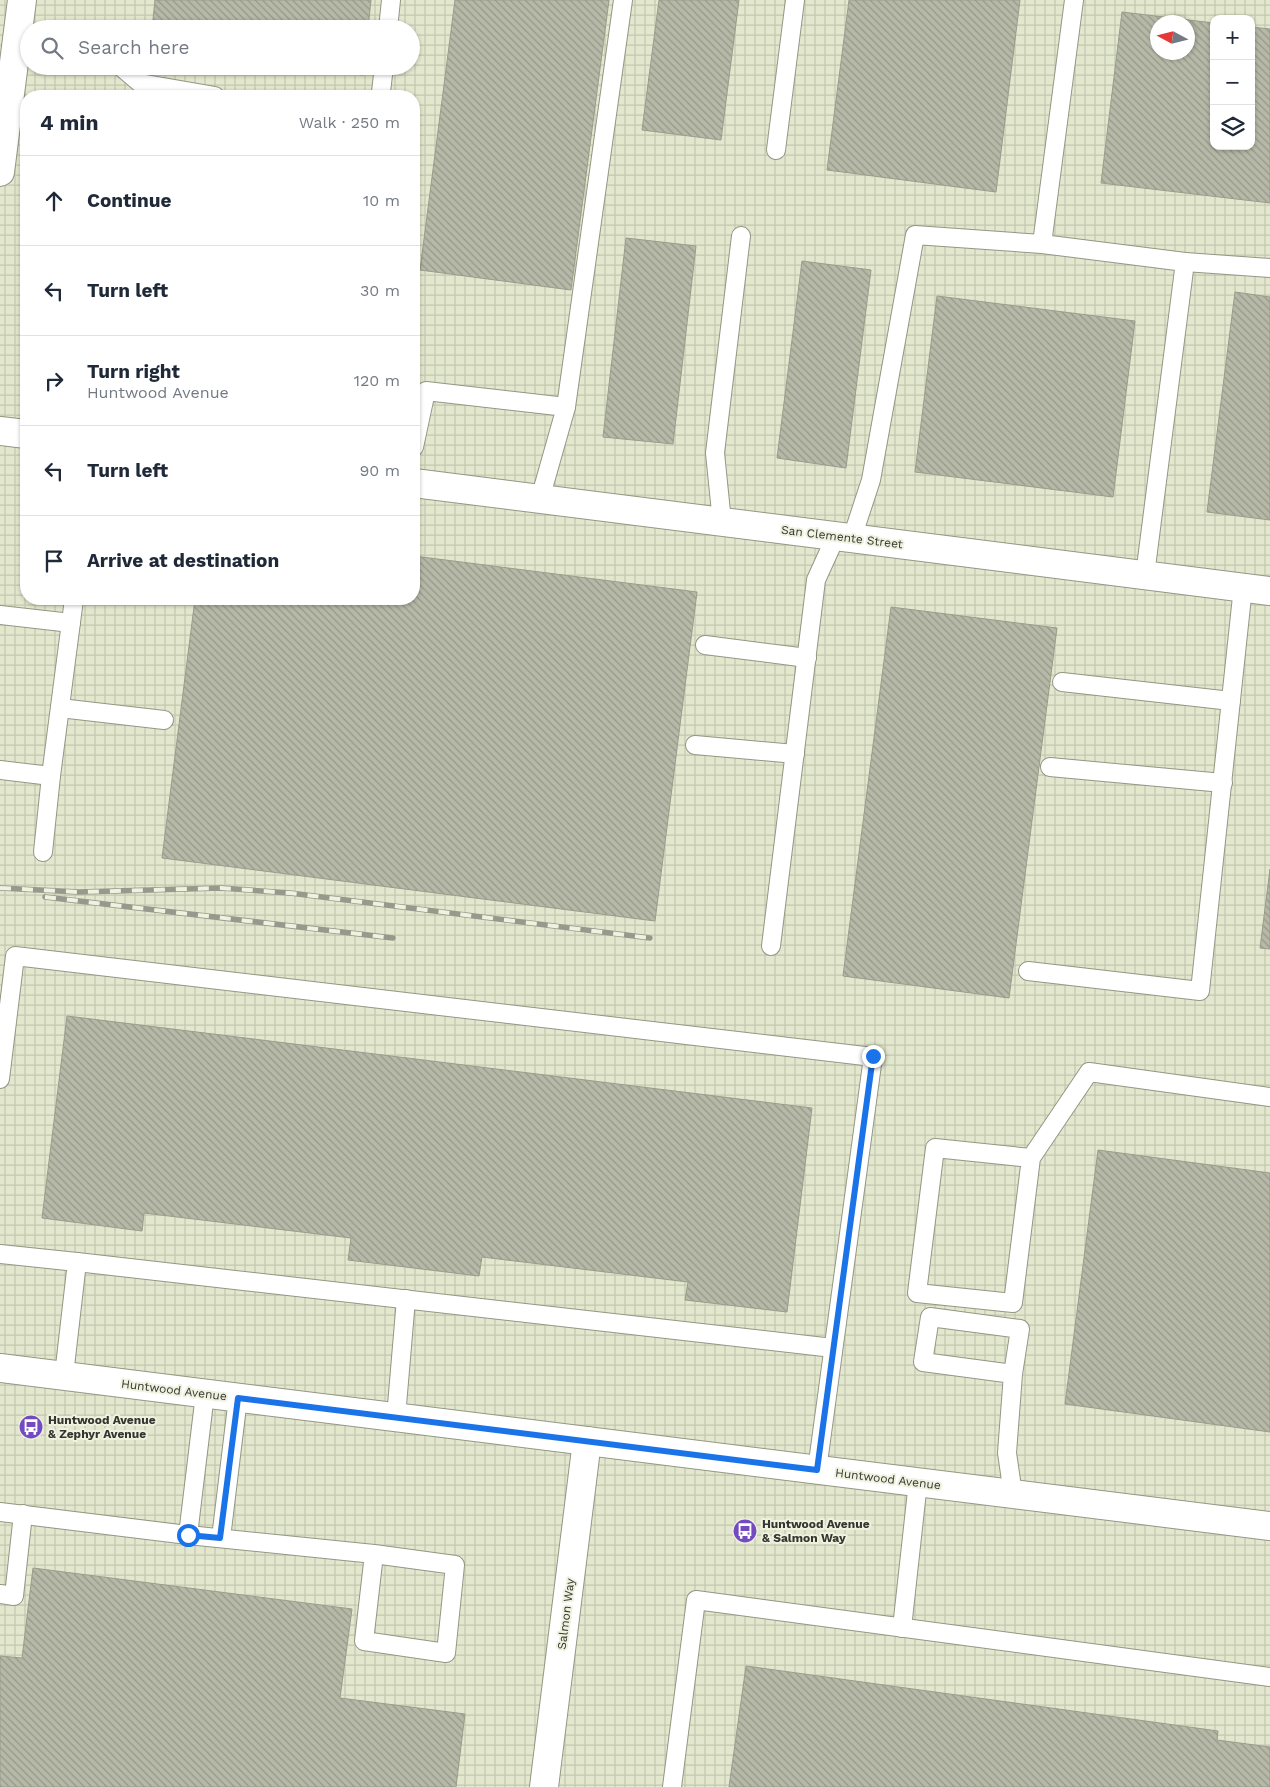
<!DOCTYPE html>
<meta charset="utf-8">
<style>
:root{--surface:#fff;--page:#f2f2f3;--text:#1f2937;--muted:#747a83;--line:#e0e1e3}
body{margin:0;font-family:"Work Sans",sans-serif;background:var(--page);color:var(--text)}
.controls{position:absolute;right:15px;top:15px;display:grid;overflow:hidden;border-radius:10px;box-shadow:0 1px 4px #0004}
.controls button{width:45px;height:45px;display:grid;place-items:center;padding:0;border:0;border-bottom:1px solid var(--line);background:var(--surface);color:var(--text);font:25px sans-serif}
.compass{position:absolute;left:1150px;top:15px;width:45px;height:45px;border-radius:50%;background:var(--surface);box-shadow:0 1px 4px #0004;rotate:277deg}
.stop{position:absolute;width:15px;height:15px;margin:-11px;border:4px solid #1a73e8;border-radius:50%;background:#fff}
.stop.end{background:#1a73e8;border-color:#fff;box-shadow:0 1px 5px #0008}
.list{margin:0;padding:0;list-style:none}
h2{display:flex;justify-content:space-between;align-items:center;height:65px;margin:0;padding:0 20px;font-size:21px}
h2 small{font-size:16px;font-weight:400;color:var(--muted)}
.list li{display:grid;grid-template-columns:32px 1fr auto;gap:15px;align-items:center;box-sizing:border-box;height:90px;padding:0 20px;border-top:1px solid var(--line)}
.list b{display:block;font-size:19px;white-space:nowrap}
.list p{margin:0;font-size:16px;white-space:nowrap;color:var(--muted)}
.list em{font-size:16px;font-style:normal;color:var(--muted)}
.icon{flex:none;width:28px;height:28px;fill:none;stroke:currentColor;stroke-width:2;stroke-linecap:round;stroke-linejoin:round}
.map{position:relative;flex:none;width:1270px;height:1787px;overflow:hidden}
.search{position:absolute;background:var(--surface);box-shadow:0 1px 4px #0004;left:20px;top:20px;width:400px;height:55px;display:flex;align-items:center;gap:12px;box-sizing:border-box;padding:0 18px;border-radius:28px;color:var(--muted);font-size:19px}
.panel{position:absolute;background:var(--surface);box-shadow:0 1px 4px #0004;left:20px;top:90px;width:400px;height:515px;border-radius:20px}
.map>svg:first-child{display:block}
.industrial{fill:url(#industrial-grid);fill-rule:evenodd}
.building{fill:url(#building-back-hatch);stroke:#999d8b;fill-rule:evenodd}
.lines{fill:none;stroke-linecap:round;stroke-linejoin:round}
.lane-casing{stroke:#939785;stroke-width:20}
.street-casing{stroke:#939785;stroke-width:30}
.secondary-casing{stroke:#939785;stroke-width:30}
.lane{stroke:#fff;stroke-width:18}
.street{stroke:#fff;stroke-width:28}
.secondary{stroke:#fff;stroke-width:28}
.rail-casing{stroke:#96998b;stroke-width:5.5}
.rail{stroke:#eef2df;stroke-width:4;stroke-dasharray:11;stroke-linecap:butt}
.route{stroke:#1a73e8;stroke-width:6}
.labels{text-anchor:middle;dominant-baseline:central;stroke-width:4;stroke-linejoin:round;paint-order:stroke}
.street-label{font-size:12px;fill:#35362f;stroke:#eef2df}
.poi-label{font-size:12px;font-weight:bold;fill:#35362f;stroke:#eef2df;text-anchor:start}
</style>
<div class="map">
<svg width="1270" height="1787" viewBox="0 0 1270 1787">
<defs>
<pattern id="industrial-grid" width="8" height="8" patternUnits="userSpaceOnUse" patternTransform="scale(1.25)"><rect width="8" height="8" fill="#e2e7cd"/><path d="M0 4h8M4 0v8" fill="none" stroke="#c2c7b0"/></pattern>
<pattern id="building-back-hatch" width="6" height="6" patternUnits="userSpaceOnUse" patternTransform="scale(1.25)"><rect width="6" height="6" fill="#b6b9a7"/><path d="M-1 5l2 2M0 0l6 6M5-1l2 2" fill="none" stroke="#959788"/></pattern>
</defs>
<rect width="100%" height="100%" fill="#eef2df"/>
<path class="industrial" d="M0,0H1270V1787H0ZM1214,19H1251V146H1214ZM1158,22H1188V52H1158ZM29,29H411V66H29ZM26,96H414V599H26Z"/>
<g class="building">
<path d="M155,0H371L368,29H152Z"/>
<path d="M455,0H609L571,290L420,270Z"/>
<path d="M659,0H739L721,140L642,130Z"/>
<path d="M849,0H1020L996,192L827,170Z"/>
<path d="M1122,12L1214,23V146H1251V27L1270,29V203L1101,183ZM1158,22H1188V52H1158Z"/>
<path d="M278,66H364L363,75Z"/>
<path d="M626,238L696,246L673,444L603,437Z"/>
<path d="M802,261L871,270L846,468L777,458Z"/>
<path d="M1235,292L1270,297V520L1207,512Z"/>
<path d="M937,296L1135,321L1113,497L915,472Z"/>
<path d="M414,556L697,592L655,921L162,858L195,599H414Z"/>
<path d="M891,607L1057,628L1009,998L843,976Z"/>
<path d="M1270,869V949L1260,948Z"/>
<path d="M67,1016L812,1108L787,1312L685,1300L688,1282L482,1257L479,1276L348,1260L351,1238L144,1213L142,1231L42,1218Z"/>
<path d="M1098,1150L1270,1173V1432L1065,1404Z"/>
<path d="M33,1568L352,1609L340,1698L465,1714L456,1787H0V1656L22,1658Z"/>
<path d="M746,1666L1218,1731L1217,1740L1270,1747V1787H729Z"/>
</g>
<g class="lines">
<defs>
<g id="lane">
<path d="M388,29L391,0"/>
<path d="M120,66L140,83L215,96"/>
<path d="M379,96L381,92L384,66"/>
<path d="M776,150L795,0"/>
<path d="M1042,244L1185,262L1145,575"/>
<path d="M1185,262L1270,268"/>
<path d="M566,407L623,0"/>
<path d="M414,447L426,391L566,407L540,499"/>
<path d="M722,522L715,453L741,236"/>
<path d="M852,538L871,480L915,235L1042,244L1074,0"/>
<path d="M0,615L71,623"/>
<path d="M705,645L807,658"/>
<path d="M1062,682L1231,701"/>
<path d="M60,708L164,720"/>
<path d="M695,745L795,754"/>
<path d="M1050,767L1223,783"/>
<path d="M0,770L51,776L74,599"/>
<path d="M43,852L51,776"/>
<path d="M771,946L816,580L836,536"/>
<path d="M1028,971L1200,991L1243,587"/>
<path d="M0,1079L15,956L873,1057L817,1470"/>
<path d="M1031,1158L935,1148L917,1293L1013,1303L1031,1158L1089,1072L1270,1097"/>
<path d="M0,1254L77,1262L64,1375"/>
<path d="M77,1262L833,1348"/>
<path d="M396,1417L406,1299"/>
<path d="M1013,1494L1007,1453L1013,1374L1020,1329L930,1317L923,1362L1013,1374"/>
<path d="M0,1512L188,1535L374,1554L455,1565L446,1653L364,1641L374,1554"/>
<path d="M188,1535L205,1394"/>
<path d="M221,1538L238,1398"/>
<path d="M0,1594L14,1596L23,1514"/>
<path d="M902,1628L918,1482"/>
<path d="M672,1787L696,1600L1270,1677"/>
</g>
<g id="street">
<path d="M0,172L22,0"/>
<path d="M0,431L26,434"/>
<path d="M414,483L1270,591"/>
<path d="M544,1787L587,1441"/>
</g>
<path id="secondary" d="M0,1368L1270,1526"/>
</defs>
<use href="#lane" class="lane-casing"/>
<use href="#street" class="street-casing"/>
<use href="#secondary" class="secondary-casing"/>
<use href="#lane" class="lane"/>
<use href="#street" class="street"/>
<use href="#secondary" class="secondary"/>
<defs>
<g id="rail">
<path d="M0,888L79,892L221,888L290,893L650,938"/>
<path d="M45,897L393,938"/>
</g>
</defs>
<use href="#rail" class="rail-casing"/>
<use href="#rail" class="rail"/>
</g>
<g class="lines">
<path class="route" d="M188,1535L220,1538L238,1398L817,1470L873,1056"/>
</g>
<defs>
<symbol id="bus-disc" viewBox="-11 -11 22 22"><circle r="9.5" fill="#744ac2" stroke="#eef2df"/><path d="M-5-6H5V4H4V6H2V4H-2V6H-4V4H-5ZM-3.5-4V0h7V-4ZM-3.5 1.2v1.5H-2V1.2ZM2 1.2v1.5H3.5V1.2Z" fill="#fff"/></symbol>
</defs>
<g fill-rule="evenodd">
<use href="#bus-disc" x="17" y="1413" width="28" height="28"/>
<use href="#bus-disc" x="731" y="1517" width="28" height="28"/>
</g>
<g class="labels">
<g class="street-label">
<text transform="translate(842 537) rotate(7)">San Clemente Street</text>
<text transform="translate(174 1390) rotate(7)">Huntwood Avenue</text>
<text transform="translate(888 1479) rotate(7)">Huntwood Avenue</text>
<text transform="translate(566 1614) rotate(-83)">Salmon Way</text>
</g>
<g class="poi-label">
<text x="48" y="1420">Huntwood Avenue<tspan x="48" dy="14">&amp; Zephyr Avenue</tspan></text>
<text x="762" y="1524">Huntwood Avenue<tspan x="762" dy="14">&amp; Salmon Way</tspan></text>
</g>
</g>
</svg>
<div class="controls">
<button>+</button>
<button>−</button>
<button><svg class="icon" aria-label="layers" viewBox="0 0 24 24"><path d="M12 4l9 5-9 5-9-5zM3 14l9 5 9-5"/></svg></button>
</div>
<svg class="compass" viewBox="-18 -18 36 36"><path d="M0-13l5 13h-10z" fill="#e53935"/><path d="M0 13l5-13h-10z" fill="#747a83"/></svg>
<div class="stop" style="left:188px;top:1535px"></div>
<div class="stop end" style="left:873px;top:1056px"></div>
<div class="search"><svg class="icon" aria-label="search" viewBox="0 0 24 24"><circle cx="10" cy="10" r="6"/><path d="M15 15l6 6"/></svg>Search here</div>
<section class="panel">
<h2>4 min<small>Walk · 250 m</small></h2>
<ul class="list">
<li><svg class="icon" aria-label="ahead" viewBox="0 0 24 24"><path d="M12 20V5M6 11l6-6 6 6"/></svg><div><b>Continue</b></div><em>10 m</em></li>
<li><svg class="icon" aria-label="left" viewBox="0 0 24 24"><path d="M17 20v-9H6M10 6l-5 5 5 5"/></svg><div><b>Turn left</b></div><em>30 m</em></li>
<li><svg class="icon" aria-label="right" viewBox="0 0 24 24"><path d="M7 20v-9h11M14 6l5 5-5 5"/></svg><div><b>Turn right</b><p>Huntwood Avenue</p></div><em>120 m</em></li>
<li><svg class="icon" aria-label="left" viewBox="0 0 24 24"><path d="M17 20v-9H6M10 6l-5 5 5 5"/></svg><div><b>Turn left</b></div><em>90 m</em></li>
<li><svg class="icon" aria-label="arrive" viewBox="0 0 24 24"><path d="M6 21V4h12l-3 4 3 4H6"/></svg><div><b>Arrive at destination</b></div></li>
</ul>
</section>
</div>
